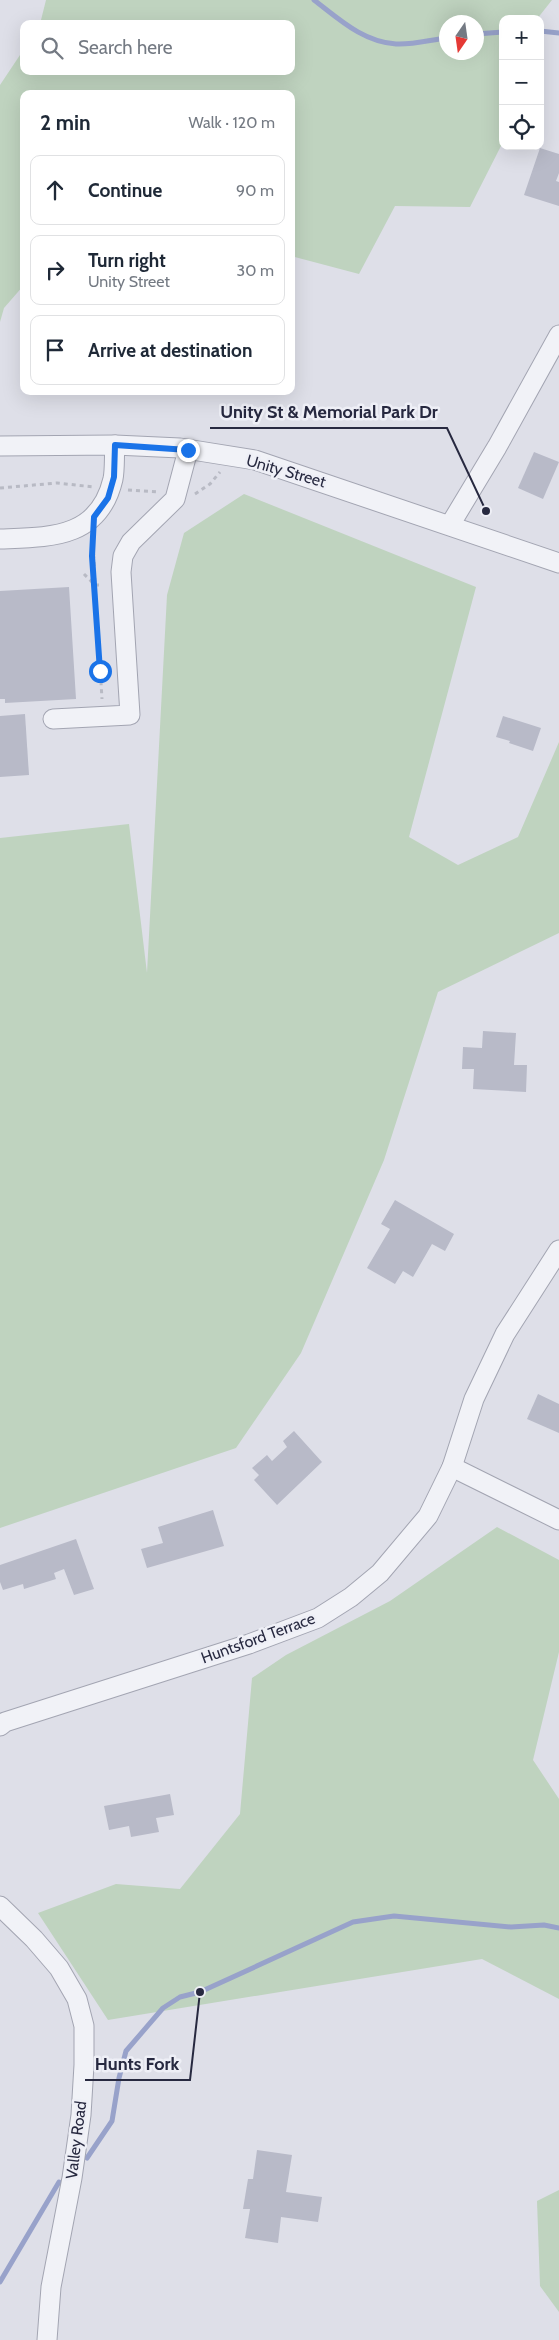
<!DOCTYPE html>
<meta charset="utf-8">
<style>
:root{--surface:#fff;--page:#f6f6f7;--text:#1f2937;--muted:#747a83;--line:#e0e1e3}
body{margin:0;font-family:Cabin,sans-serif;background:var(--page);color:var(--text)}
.controls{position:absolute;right:15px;top:15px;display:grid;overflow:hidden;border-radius:10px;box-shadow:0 5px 20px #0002}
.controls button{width:45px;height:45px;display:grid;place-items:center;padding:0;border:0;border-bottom:1px solid var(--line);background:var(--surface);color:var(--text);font:25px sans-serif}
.compass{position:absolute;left:439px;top:15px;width:45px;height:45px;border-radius:50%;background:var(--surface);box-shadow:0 5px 20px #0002;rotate:193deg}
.stop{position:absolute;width:15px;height:15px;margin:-11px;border:4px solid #1a73e8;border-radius:50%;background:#fff}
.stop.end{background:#1a73e8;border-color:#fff;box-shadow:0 1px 5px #0008}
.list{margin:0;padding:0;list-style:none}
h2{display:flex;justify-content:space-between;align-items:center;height:65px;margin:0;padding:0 20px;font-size:21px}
h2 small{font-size:16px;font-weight:400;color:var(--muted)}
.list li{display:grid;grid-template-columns:32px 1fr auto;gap:15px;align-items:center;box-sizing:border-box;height:70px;margin:0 10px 10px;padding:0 10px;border:1px solid var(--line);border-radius:10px}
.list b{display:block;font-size:19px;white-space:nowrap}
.list p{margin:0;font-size:16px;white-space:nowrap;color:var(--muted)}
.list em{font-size:16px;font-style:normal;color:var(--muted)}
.icon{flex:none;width:28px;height:28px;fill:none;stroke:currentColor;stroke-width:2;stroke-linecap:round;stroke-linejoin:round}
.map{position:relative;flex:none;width:559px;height:2340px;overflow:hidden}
.search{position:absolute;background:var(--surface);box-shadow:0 5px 20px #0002;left:20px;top:20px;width:275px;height:55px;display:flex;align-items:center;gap:12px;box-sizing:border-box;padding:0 18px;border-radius:10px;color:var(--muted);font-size:19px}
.panel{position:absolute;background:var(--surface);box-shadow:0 5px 20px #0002;left:20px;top:90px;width:275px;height:305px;border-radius:10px}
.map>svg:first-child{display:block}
.green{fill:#bfd3bf;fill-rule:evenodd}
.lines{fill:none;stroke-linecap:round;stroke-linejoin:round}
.stream{stroke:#98a2ca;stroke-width:5}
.building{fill:#b8bac8}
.minor-casing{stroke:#a3a5b2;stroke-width:21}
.path{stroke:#b8bac4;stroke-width:3;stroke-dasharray:4 4;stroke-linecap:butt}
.minor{stroke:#f1f2f7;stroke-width:19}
.route{stroke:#1a73e8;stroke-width:6}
.labels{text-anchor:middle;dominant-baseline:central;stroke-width:5;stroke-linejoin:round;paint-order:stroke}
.street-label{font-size:16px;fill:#272940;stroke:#eeeff6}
.leader{fill:none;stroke:#272940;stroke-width:2}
.callout-dot{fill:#272940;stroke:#eeeff6;stroke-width:2}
.callout-label{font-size:18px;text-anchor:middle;font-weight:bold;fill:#272940;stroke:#eeeff6;stroke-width:5;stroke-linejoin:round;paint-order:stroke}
</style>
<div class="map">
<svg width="559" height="2340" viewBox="0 0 559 2340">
<rect width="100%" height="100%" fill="#dedfe8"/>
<g class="green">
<path d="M46,0H552L537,19H503V142L470,207L395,206L359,274L291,256V94H24V285L4,308L0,322V85L24,49V71H291V24H40ZM476,22V52H446V22Z"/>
<path d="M244,494L476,587L409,837L458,865L518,837L559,742V933L438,992L384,1160L301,1353L236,1448L0,1528V838L129,824L147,973L167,595L184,533Z"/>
<path d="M497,1527L559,1560V1652L533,1760L559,1799V1999L482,1959L108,2020L38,1913L116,1884L180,1889L240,1814L252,1678L286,1655L390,1601Z"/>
<path d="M559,2190V2312L540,2286L537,2201Z"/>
</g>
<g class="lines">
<g class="stream">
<path d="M314,0C339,19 363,42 396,44C412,45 430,40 446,38"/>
<path d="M540,31L559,33"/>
<path d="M476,34L503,32"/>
<path d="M87,2158L112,2121L119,2078L126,2051L163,2008L180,1997L200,1992L353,1922L394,1916L511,1927L544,1925L559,1928"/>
<path d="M0,2282L59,2182"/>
</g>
</g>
<g class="building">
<path d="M540,148L559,154V173L556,181L559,182V206L524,195Z"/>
<path d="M534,452L559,462L543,499L518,488Z"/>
<path d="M69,587L76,699L5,703V699H0V591Z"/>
<path d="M25,714L29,775L0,777V716Z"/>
<path d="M503,716L541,728L533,751L509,743L510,741L496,737Z"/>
<path d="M483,1031L516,1033L514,1065H527L526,1092L473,1089L474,1069H462L463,1047L482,1048Z"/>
<path d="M395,1200L454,1234L445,1251L432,1244L413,1277L403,1271L395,1284L367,1268L390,1229L381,1224Z"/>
<path d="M538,1394L559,1404V1433L527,1419Z"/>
<path d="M294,1431L322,1462L277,1505L254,1480L259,1475L252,1468L267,1455L272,1461L287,1447L283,1441Z"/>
<path d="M213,1510L224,1546L147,1568L141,1549L163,1543L158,1527Z"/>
<path d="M76,1539L94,1589L74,1595L64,1569L54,1573L56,1579L24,1589L23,1584L3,1590L0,1582V1565Z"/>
<path d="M170,1794L174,1815L156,1818L159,1832L131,1837L129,1826L109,1830L104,1806Z"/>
<path d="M257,2150L292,2155L286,2192L322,2197L318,2222L281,2217L278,2243L245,2238L250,2209H243L248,2179H253Z"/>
</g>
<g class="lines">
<defs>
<g id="minor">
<path d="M0,446L115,445L180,448L255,460L559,563"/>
<path d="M450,525L497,447L559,335"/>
<path d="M0,539C50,537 99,539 113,479C115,469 114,456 115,445"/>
<path d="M53,719L130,715L121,572L123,556L131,542L175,499L188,450"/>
<path d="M452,1467L559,1520"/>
<path d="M0,1726L5,1722L249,1644L318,1618L351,1597L380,1573L428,1516L452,1467L474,1399L505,1334L559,1250"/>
<path d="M0,1906L34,1939L59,1968L77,1999L84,2026V2065L81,2115L72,2178L51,2287L47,2340"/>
</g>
</defs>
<use href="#minor" class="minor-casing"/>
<g class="path">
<path d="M0,488L57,483L94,487"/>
<path d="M128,490L159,492"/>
<path d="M195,494L210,484L220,472"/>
<path d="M93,538L95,585H99"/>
<path d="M84,574L95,585L102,699"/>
</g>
<use href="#minor" class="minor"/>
</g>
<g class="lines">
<path class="route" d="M100,671L92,556L94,517L108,498L114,477L115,445L188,450"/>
</g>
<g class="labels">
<g class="street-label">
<text transform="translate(286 471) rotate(16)">Unity Street</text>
<text transform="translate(258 1638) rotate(-20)">Huntsford Terrace</text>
<text transform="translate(76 2140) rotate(-83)">Valley Road</text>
</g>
</g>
<path class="leader" d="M486 511L447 428H210M200 1992L190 2080H85"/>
<g class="callout-dot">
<circle cx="486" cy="511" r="5"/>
<circle cx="200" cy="1992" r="5"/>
</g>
<g class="callout-label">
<text x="329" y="418">Unity St &amp; Memorial Park Dr</text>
<text x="137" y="2070">Hunts Fork</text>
</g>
</svg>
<div class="controls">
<button>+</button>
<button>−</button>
<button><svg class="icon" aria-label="locate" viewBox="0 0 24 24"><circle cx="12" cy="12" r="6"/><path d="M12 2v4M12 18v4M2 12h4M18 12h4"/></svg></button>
</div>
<svg class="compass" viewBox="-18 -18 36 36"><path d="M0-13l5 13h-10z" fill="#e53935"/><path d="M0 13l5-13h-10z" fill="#747a83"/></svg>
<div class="stop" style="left:100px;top:671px"></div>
<div class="stop end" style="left:188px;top:450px"></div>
<div class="search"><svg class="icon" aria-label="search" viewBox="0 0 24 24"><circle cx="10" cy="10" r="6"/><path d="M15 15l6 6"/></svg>Search here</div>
<section class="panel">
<h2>2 min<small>Walk · 120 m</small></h2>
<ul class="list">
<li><svg class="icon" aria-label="ahead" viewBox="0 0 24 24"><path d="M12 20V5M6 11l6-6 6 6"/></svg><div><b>Continue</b></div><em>90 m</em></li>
<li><svg class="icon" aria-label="right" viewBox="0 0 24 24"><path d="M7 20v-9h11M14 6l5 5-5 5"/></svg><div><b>Turn right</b><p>Unity Street</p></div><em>30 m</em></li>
<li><svg class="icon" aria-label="arrive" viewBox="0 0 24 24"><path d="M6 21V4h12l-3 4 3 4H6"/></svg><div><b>Arrive at destination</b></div></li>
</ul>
</section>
</div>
